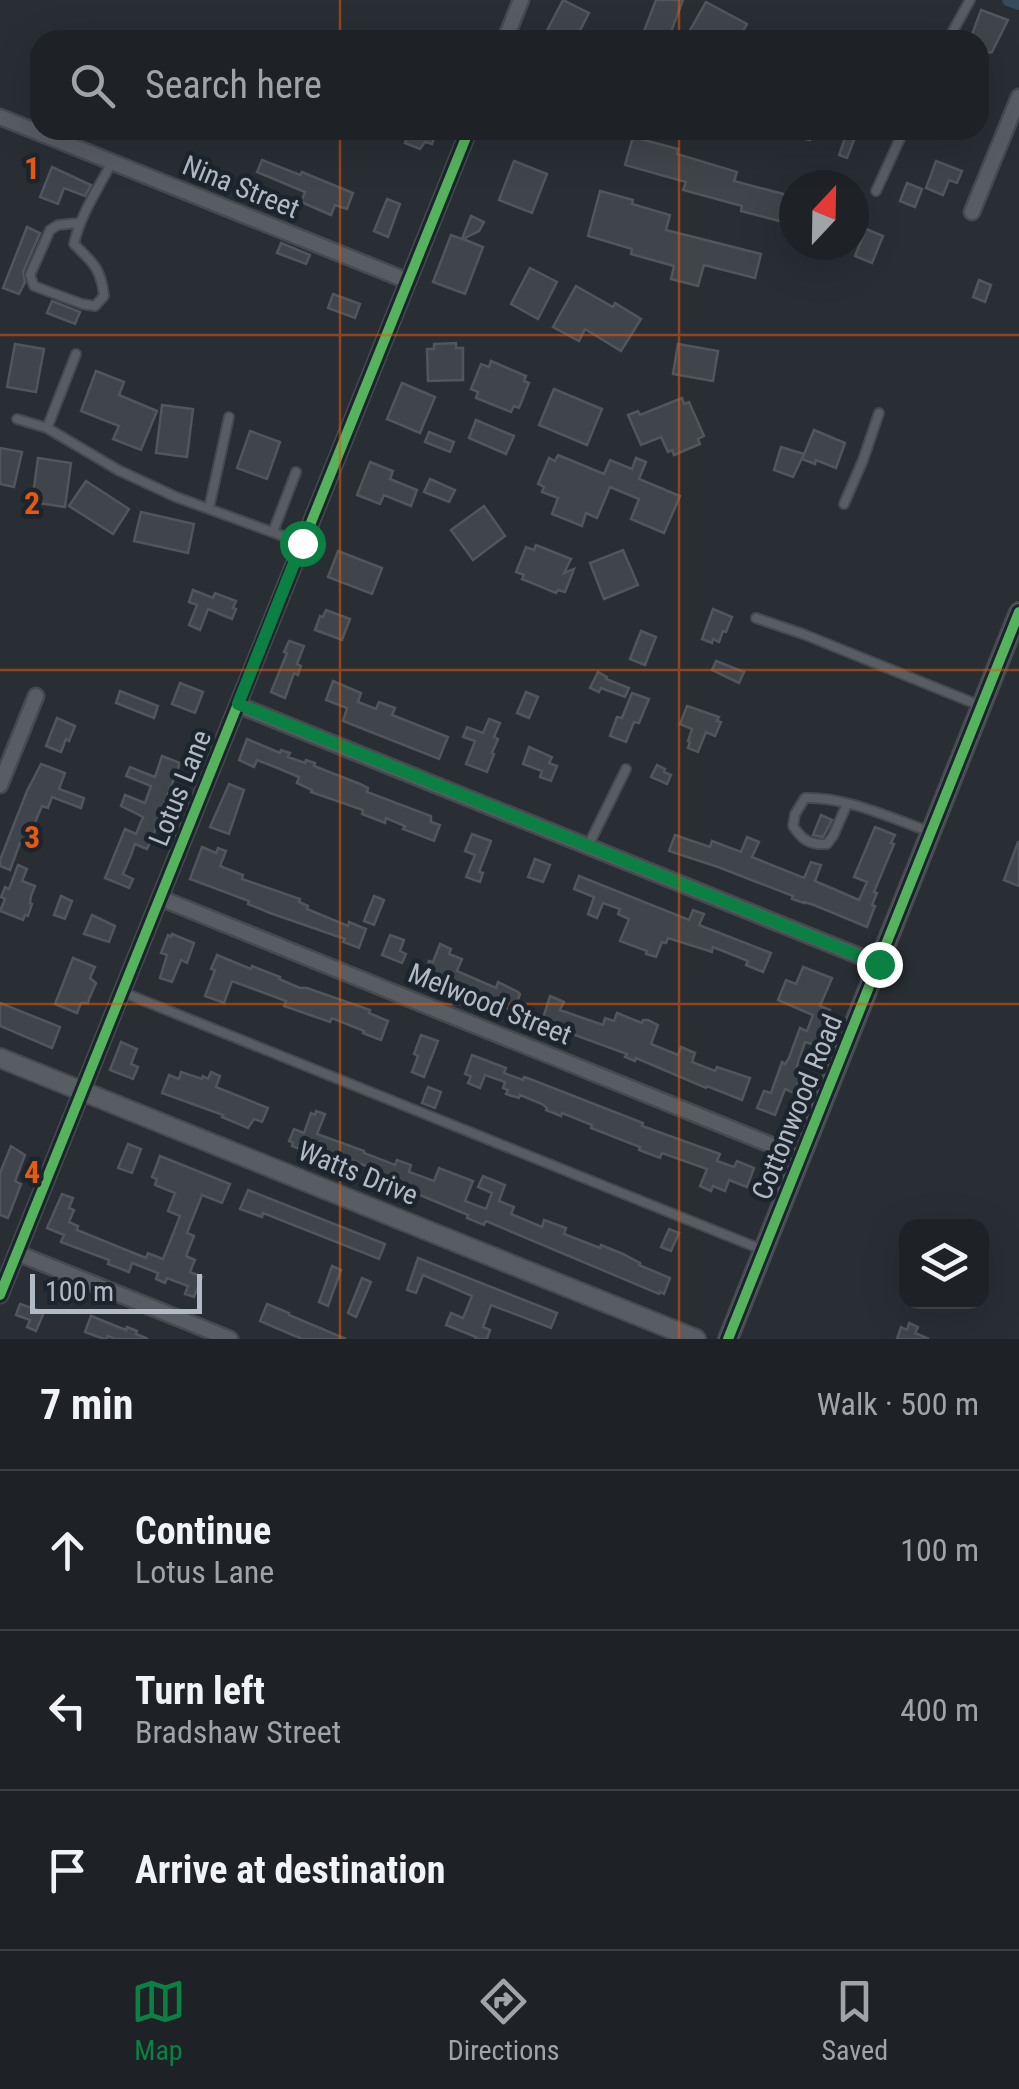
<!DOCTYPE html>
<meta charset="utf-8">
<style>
:root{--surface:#1e2227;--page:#2b2f33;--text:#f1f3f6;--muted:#a1a4a7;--line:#3c3f44;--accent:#0b8043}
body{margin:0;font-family:"Roboto Condensed",sans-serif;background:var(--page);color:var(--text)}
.controls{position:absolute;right:30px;bottom:30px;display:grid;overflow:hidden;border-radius:20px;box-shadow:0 10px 40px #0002}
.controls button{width:90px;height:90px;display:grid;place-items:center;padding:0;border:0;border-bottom:2px solid var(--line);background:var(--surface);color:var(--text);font:50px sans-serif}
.compass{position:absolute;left:779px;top:170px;width:90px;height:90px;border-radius:50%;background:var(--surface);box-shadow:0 10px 40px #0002;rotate:22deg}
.scale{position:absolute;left:30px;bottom:25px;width:172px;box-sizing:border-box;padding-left:10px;border:5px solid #b2bbc5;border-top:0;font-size:28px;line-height:35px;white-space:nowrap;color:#b2bbc5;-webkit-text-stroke:8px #1c252e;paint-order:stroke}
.stop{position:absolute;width:30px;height:30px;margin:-22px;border:8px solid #0b8043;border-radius:50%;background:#fff}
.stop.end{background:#0b8043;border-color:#fff;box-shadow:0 2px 10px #0008}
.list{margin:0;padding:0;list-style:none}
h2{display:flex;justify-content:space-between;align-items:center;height:130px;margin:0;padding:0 40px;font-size:42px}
h2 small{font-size:32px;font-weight:400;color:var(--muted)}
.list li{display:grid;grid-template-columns:65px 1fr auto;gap:30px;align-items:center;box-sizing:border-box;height:160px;padding:0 40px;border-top:2px solid var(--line)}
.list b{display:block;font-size:38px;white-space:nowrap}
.list p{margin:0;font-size:32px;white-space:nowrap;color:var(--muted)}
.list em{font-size:32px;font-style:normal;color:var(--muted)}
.icon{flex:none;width:55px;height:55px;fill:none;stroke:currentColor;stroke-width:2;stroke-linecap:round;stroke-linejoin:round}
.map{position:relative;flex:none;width:1019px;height:1339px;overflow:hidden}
.search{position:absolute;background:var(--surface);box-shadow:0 10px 40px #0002;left:30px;right:30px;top:30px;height:110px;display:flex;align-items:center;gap:25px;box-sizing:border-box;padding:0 35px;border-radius:30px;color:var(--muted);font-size:38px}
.sheet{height:610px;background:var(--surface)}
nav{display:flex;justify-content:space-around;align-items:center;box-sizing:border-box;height:140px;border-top:2px solid var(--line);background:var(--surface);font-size:28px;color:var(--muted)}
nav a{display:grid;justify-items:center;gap:5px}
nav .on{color:var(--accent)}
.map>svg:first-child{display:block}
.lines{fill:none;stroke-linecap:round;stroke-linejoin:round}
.canal{stroke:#374a5e;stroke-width:12}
.building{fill:#40454b;stroke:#50565b;stroke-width:2.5}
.service-casing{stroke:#464a4f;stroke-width:12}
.minor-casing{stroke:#464a4f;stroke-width:19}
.tertiary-casing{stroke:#464a4f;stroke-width:22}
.service{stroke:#585c63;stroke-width:8}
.minor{stroke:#585c63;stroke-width:14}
.tertiary{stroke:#585c63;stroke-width:18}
.cycleway-casing{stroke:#1c252e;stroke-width:16}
.cycleway{stroke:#56b35d;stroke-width:10}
.route{stroke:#0b8043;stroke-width:12}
.grid{fill:none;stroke:#e8590c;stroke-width:2.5;stroke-opacity:0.55}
.labels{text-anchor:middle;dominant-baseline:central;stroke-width:9;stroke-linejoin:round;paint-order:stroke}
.street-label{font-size:28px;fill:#b2bbc5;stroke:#1c252e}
.grid-label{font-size:32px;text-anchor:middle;font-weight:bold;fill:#e8590c;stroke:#1c252e;stroke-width:9;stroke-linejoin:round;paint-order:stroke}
</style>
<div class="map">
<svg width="1019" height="1339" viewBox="0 0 1019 1339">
<rect width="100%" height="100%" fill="#282e34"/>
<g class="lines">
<path class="canal" d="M1008,0L1019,4"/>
</g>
<g class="building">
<path d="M563,0L589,13L575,40H542Z"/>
<path d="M656,0H683L668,40L644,31Z"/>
<path d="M706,2L747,24L738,40H704L689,32Z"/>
<path d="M981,10L1008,20L992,52L979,54V40H970Z"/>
<path d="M389,130H423L435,135L432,144L425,142L420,149L405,143L407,138Z"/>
<path d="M782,130H813L810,140L782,134Z"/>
<path d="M848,130H858L847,158L839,155Z"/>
<path d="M633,137L678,149L677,154L737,172L734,181L787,195L779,221L741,211L742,206L683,190L686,182L625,165Z"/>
<path d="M262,160L300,175L302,172L353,193L347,209L335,205L331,215L301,202L305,192L257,172Z"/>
<path d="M514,161L547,174L532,213L499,200Z"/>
<path d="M936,161L962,171L957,183L949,180L943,195L926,188Z"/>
<path d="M52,167L91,185L85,196L64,188L58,204L40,197Z"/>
<path d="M907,183L922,189L915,207L900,201Z"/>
<path d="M600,191L633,200L632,204L670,215L666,230L761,254L755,278L704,265L698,286L671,279L674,266L631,254L632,249L588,236Z"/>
<path d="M387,199L400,204L388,237L374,231Z"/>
<path d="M471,216L484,222L479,231L463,239L483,247L465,294L433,282L451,235L462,239Z"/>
<path d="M27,227L40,233L23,272L25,282L19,294L3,288Z"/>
<path d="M866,229L883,236L872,263L855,256Z"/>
<path d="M281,243L310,255L306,264L277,253Z"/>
<path d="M530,268L557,282L538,319L511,304Z"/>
<path d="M979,280L991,285L985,302L973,297Z"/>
<path d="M576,286L613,307L615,303L641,319L621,351L585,329L579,341L553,327Z"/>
<path d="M333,294L360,304L355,318L328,308Z"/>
<path d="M52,301L80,312L75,324L47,313Z"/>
<path d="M456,343V348H463V380L428,381L427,349H434V344Z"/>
<path d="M15,344L44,349L36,392L7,387Z"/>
<path d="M678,344L718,351L713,381L673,374Z"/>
<path d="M491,361L526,376L524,381L529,383L519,408L514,406L511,412L476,398L478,392L471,389L481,364L489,367Z"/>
<path d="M96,371L124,382L119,395L157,411L141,450L113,439L119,426L81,411Z"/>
<path d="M402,383L435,397L420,433L387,419Z"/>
<path d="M554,389L602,409L587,445L539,425Z"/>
<path d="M682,398L684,404L689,402L704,436L698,439L700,444L674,455L672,450L668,452L661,437L641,445L628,415L638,411L640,415Z"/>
<path d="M162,405L193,409L187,457L156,453Z"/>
<path d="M476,420L514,436L506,454L469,438Z"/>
<path d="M814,430L845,443L836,468L816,460L815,464L802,459Z"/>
<path d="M250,431L280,442L267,479L237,468Z"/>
<path d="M429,432L454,442L450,452L425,442Z"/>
<path d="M781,447L804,454L793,477L774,470Z"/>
<path d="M0,448L22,452L14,487L0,484Z"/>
<path d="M558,455L604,474L610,460L632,469L636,458L646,462L639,479L680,496L664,533L631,519L639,499L610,487L597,518L586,513L582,526L552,514L558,498L542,492L544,487L538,484L549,458L555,461Z"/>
<path d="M38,458L71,463L65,507L32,502Z"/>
<path d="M370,462L393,471L390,479L417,490L411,506L384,495L380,504L357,495Z"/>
<path d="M430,479L455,490L449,502L424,492Z"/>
<path d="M86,481L129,509L113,534L69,506Z"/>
<path d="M484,506L505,536L473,560L451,530Z"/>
<path d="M141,512L194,524L188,553L134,541Z"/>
<path d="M536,545L571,559L564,573L574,569L565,592L558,590L556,593L522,579L524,575L516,572L526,547L534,550Z"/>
<path d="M623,550L638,585L604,599L590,563Z"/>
<path d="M338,551L382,568L372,594L328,577Z"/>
<path d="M193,590L213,598L215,593L236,601L233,608L236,609L232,619L208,609L200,630L189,625L197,605L189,602Z"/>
<path d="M713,609L732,617L726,632L723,631L719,642L713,639L712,643L702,639Z"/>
<path d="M326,610L350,619L342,640L315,630L320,616L323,617Z"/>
<path d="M641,631L656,637L645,665L630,659Z"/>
<path d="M289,641L304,646L297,664L301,666L298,675L294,673L285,698L271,692L287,653L284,652Z"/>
<path d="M716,661L744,672L739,683L712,670Z"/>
<path d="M598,672L607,677L606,679L629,688L625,697L601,688L599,692L590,688Z"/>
<path d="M333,681L361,693L358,702L376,709L379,702L395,708L392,715L448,737L439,759L343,721L347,708L326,700Z"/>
<path d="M180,683L203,692L195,713L172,704Z"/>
<path d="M120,691L158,706L154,718L116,703Z"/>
<path d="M526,692L538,697L529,718L517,713Z"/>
<path d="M632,693L649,699L639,723L634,722L626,742L610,736L617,717L622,718L623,715Z"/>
<path d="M687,706L719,717L717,721L721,722L715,736L706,732L698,752L688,748L690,742L688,741L692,729L680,724Z"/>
<path d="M57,718L75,726L69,741L66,739L61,752L46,746Z"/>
<path d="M489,719L500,723L494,737L498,739L492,753L494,754L487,772L466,764L475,741L463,737L467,727L483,733Z"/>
<path d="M247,739L280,753L281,750L290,753L288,757L305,763L306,760L315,763L314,766L360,784L368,788L367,792L431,816V822L440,825L434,841L403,829L405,826L386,818L385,823L362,814L363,810L311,792L312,790L297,783L299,777L275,767L257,760L254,767L239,760Z"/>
<path d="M529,747L552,757L549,763L557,766L551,781L540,777L542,771L523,764Z"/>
<path d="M162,756L180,763L159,817H161L147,849L135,844L131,855L123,874L133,879L129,888L105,878L125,829L136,834L143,817L121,806L125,795L145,803L151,786L126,776L130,767L155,777Z"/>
<path d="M41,764L65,773L59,789L84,798L81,808L52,797L48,808L42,806L31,832L36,834L31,847L20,843L10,870L0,866V860L27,791Z"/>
<path d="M657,765L665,769L664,772L671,775L667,784L651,777Z"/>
<path d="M229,784L244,790L229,834L210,827Z"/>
<path d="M821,815L832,820L823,837L813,835Z"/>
<path d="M875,827L895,835L891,843L894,844L874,892L877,893L872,905L875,906L867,927L814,905L804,902V903L792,899L793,896L718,867L669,851L675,835L710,847L712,841L741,852L747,837L759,842L752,857L804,878L811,862L821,865L815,881L859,900L867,882L854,877Z"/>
<path d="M472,834L491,841L479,872L483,873L480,882L466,877L475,855L465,851Z"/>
<path d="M1018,842H1019V886L1004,880Z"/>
<path d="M202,847L216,853L218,848L226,851L220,866L243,875L242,879L300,899L299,902L308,906L307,909L348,926L349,922L366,929L359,948L343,942L345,939L270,913L248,904L249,901L190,879Z"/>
<path d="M535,859L550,865L543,882L528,877Z"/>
<path d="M18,865L27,869L22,881L35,886L31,896L30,903L32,904L28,916L25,915L23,920L0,911L5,899L1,897L5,887L9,889Z"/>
<path d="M579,876L689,920L693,910L704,914L699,925L771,953L763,972L746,965L748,961L713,947L712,952L668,938L666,943L662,942L656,957L646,954L647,951L620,941L629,919L618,914L620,909L603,903L597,918L588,914L594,897L574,889Z"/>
<path d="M61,896L72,901L65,919L54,915Z"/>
<path d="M374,896L384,900L374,925L364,921Z"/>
<path d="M92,915L115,926L109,942L84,934Z"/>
<path d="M172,934L194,943L187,963L181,960L172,982L160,978L167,955L161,953L168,935L171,937Z"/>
<path d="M390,935L404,940L400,951L406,954L402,963L382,955Z"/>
<path d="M440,944L451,949L449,954L462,959L457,971L496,988L498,982L518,992L520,994L514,1011L455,986L424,975L429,961L433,962Z"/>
<path d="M217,955L251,969L252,966L280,977L279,979L300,988H307L370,1010L369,1013L388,1021L381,1040L363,1033L364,1031L332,1018L330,1022L284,1006L286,1001L232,981L224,1003L205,996L215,970L211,969Z"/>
<path d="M73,958L95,967L90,978L96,983L89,999L88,1003H81L77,1013L55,1004Z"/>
<path d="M803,967L832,978L820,1006L830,1010L815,1045L805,1042L796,1069L803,1071L794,1093L785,1089L775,1115L757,1108L764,1091L771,1093L782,1062L785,1064L789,1058L800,1028L807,1031L813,1015L778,1000L786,980L796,984Z"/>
<path d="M550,996L564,1002L560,1010L603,1025L605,1018L614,1021L617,1013L642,1023L643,1020H648L658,1025L651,1044L678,1055L681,1047L695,1053L692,1062L715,1071L717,1067L750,1078L742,1100L707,1086L706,1088L636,1058L635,1061L625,1057L627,1054L550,1026L551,1021L543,1018Z"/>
<path d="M0,1003L60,1027L52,1048L0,1026Z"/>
<path d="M421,1035L438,1041L424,1077L412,1072L418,1056L414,1054Z"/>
<path d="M121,1042L137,1049L131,1064L138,1067L133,1079L110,1070Z"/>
<path d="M472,1055L506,1068L504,1073L523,1080L524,1077L530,1079L643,1123L642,1126L720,1154L717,1161L734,1167L737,1161L754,1168L747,1187L729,1180L725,1191L713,1186L711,1191L700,1186L707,1169L662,1153L660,1158L639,1150L640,1147L591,1128L592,1125L562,1113L561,1116L546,1110L547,1108L542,1104L520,1095L519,1098L506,1094L508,1090L503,1088L505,1082L485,1075L480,1088L468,1083L471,1076L465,1074Z"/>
<path d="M181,1072L202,1079L203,1076L208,1079L211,1072L220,1076L216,1087L268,1108L262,1122L254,1119L248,1128L222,1117L223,1115L162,1093L169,1075L179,1079Z"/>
<path d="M428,1087L441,1092L435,1108L422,1103Z"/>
<path d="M316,1111L325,1114L317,1134L364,1151V1153L395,1165L397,1160L411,1165L409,1172L434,1181L439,1168L473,1181L465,1201L486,1209L492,1193L478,1187L483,1176L505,1185L499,1201L514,1207L511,1214L542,1227L544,1220L566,1228L564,1234L600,1248L601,1245L623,1254L640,1263L639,1265L670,1278L664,1294L660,1292L659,1294L486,1221L484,1225L467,1218L468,1215L384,1180L382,1184L365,1178L369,1167L351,1160L349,1166L334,1160L333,1162L292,1146L293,1143L289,1141L294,1129L304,1133L311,1113L315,1115Z"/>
<path d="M128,1144L141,1149L132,1173L118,1168Z"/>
<path d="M11,1146L25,1155L15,1181L21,1184L8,1218L0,1215V1173Z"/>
<path d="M160,1156L230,1184L222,1203L202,1195L187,1233L194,1236L186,1256L195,1260L190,1272L202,1277L194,1297L185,1294L188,1286L167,1278L165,1283L156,1279L158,1273L132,1263L129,1272L108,1264L109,1260L61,1242L64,1235L47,1228L62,1194L73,1198L69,1208L74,1210L69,1222L78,1226L77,1230L146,1258L148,1253L163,1259L180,1216L168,1211L175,1193L155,1185L157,1179L152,1177Z"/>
<path d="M248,1190L385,1244L379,1259L263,1213L262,1217L240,1209Z"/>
<path d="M669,1229L679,1233L671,1251L661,1247Z"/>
<path d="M418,1258L557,1313L551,1328L491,1305L483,1327L490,1330L487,1339H475L476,1337L446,1325L451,1313L463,1318L472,1296L423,1275L416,1293L407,1290Z"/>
<path d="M332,1266L341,1270L328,1306L319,1302Z"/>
<path d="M362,1278L371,1282L356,1317L348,1313Z"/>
<path d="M20,1304L44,1312L36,1331L27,1327L30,1320L16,1315Z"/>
<path d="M267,1304L289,1313V1315L346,1339H302L260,1321Z"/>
<path d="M91,1316L126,1330L127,1327L137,1331L136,1334L148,1339H115L108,1336L107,1339H104L85,1332Z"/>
<path d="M909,1323L918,1327L915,1333L929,1339H897L901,1327L907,1330Z"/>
</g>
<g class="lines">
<defs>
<g id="service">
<path d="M948,40L970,0"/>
<path d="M876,191L904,130"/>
<path d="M78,223L58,225L50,230L30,275L34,286L82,304L95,306L104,296C101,268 93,263 74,244C80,215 98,189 112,162"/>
<path d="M17,419L47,428L118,470L176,497L302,543"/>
<path d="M47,428L76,354"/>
<path d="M844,504L863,460L879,413"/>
<path d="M209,508L229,417"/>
<path d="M273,532L296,472"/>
<path d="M756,618L803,634L981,706"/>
<path d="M847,804L833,836L827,844C810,845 802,840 793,826L795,814L805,798C845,796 893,819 931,832"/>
<path d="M588,846L626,769"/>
<path d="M122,992L763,1250"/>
</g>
<g id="minor">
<path d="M505,40L521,0"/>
<path d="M0,117L408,281"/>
<path d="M972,212L1019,97"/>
<path d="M238,705L879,964"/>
<path d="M0,785L36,696"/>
<path d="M160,898L801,1157"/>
<path d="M17,1253L230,1339"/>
<path d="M0,1295L469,130"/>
</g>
<g id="tertiary">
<path d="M0,1058L696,1339"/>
<path d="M728,1339L1019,612"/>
</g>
</defs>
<use href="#service" class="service-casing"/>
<use href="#minor" class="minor-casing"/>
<use href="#tertiary" class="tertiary-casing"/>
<use href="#service" class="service"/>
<use href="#minor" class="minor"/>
<use href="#tertiary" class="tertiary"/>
<defs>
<g id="cycleway">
<path d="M0,1295L469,130"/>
<path d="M728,1339L1019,612"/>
</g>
</defs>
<use href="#cycleway" class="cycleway-casing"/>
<use href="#cycleway" class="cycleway"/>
</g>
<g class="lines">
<path class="route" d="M302,543L238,704L879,964"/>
</g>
<path class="grid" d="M340,0V40M679,0V40M340,130V1339M679,130V1339M0,335H1019M0,670H1019M0,1004H1019"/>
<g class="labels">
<g class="street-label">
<text transform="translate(241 187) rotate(22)">Nina Street</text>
<text transform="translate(180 788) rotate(-68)">Lotus Lane</text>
<text transform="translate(490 1004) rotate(22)">Melwood Street</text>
<text transform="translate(797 1107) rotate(-68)">Cottonwood Road</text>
<text transform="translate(358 1173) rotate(22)">Watts Drive</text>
</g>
</g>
<g class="grid-label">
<text x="32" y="179">1</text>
<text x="32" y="514">2</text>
<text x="32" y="848">3</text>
<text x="32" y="1183">4</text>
</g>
</svg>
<div class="controls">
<button><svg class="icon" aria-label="layers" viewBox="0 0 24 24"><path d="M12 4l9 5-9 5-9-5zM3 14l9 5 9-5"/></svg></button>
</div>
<svg class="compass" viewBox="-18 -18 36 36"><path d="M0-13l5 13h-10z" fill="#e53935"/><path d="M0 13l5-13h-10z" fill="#a1a4a7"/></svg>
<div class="scale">100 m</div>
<div class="stop" style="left:302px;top:543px"></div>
<div class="stop end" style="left:879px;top:964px"></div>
<div class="search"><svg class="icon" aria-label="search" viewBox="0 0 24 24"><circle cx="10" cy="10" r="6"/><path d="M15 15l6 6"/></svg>Search here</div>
</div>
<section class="sheet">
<h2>7 min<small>Walk · 500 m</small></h2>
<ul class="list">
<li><svg class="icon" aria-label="ahead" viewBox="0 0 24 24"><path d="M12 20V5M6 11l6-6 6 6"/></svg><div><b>Continue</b><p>Lotus Lane</p></div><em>100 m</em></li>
<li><svg class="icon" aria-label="left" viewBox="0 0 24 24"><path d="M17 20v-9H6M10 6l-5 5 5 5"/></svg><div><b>Turn left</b><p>Bradshaw Street</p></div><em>400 m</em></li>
<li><svg class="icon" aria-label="arrive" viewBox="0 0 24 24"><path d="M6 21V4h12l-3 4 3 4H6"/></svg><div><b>Arrive at destination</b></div></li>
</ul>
</section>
<nav>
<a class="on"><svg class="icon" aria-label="map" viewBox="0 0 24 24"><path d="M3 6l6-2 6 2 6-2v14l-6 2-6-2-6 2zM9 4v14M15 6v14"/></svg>Map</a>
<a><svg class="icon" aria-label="directions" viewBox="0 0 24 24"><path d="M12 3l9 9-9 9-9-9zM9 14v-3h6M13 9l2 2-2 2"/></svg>Directions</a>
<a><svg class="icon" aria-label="saved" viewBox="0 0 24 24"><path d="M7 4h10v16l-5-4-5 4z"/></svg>Saved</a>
</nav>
